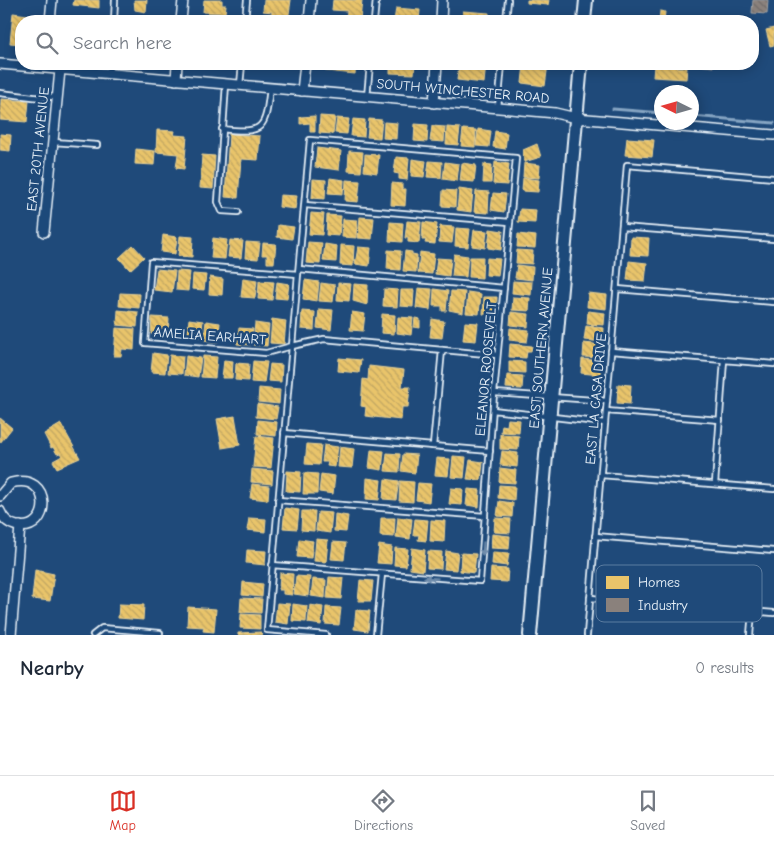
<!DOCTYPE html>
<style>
:root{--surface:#fff;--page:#f2f2f3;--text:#1f2937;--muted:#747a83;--line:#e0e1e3;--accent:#d93025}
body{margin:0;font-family:"Comic Neue",sans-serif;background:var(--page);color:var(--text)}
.compass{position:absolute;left:654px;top:85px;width:45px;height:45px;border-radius:50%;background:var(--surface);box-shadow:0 2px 12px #0003;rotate:275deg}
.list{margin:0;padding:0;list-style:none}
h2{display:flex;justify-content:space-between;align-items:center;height:65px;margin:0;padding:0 20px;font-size:21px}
h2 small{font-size:16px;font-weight:400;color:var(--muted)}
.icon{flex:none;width:28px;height:28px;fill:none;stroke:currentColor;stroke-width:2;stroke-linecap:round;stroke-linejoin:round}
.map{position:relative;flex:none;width:774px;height:635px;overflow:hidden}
.search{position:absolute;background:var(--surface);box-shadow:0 2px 12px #0003;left:15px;right:15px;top:15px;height:55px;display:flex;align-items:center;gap:12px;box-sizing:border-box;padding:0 18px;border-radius:20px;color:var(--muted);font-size:19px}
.sheet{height:140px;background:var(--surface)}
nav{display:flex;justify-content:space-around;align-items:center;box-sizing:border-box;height:70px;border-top:1px solid var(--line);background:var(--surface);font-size:14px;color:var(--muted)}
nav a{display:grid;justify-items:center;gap:2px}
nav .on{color:var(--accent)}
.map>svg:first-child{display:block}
.homes{fill:url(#homes-back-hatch);stroke:#e9d295}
.industry{fill:url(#industry-back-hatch);stroke:#a6a3a1}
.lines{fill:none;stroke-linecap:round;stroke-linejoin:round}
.stream{stroke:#86a5c3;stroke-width:3}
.service-casing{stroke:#e8f1f8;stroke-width:8}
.minor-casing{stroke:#e8f1f8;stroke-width:12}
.secondary-casing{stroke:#e8f1f8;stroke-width:16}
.service{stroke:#1f4a7a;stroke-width:4.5}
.minor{stroke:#1f4a7a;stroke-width:9}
.secondary{stroke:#1f4a7a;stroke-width:12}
.oneway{fill:#6f8dac}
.labels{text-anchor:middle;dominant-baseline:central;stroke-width:5;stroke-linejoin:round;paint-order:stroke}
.street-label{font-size:14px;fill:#e8f1f8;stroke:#1f4a7a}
.key{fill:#1f4a7a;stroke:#5b7ca0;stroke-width:1}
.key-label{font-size:14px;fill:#e8f1f8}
</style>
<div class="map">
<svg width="774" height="635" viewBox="0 0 774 635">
<defs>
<pattern id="homes-back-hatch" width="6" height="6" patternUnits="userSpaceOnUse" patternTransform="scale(1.25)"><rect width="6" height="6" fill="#e9c46a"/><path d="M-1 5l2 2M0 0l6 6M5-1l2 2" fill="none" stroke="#c0a562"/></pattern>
<pattern id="industry-back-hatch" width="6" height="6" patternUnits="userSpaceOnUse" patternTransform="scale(1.25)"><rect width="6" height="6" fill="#8a817c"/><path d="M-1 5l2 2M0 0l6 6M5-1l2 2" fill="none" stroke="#6f6a68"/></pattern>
</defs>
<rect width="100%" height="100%" fill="#1f4a7a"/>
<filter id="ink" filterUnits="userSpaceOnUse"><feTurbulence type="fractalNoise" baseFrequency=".02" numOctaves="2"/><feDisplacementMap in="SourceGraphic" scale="10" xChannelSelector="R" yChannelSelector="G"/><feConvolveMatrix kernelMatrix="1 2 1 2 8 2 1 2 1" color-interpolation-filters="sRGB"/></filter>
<g filter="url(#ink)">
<g class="homes">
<path d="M74,0H99V8L73,5Z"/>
<path d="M134,0H147L146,12L135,10Z"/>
<path d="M204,0H222V5H226L225,13L203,12Z"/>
<path d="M264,0H291L288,21H271L272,12L263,11Z"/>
<path d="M333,0H362L360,21H331V18L346,19L347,11L332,10Z"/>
<path d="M527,0H549L548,5L527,3Z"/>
<path d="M396,8L420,10L419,21H394Z"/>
<path d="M463,11L489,13V21H462Z"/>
<path d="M660,11L665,12L664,21H659Z"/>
<path d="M13,13L28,15L27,21H21V44L10,43Z"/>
<path d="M524,16L549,18V21H523Z"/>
<path d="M774,28V45L770,46L766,30Z"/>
<path d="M327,64H356L355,74L326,71Z"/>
<path d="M390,64H415L414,74L390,73Z"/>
<path d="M459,64H486L484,83L457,80Z"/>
<path d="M524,64H548L545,86L522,83Z"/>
<path d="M654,65L687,68L686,79L653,77Z"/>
<path d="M1,99L29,101L27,122L0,120Z"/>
<path d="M315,116V132H310V123L300,124V117Z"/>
<path d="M320,116L335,117L333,134L319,133Z"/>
<path d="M337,118L349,119L347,134L335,133Z"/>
<path d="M353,119L365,120L364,137L351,136Z"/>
<path d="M369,119L382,120L380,138L367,137Z"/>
<path d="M384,122L397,123L396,139L383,138Z"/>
<path d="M415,124L428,125L427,142L414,141Z"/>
<path d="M432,126L445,127L444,142L430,141Z"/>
<path d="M447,127L460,128L458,145L446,144Z"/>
<path d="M463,129L476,130L475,147L461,146Z"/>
<path d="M478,129L491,131L489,147L476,146Z"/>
<path d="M157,130L175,131L174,135L187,136L184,169L176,168L178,154L156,152Z"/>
<path d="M495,131L507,133L505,149L493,147Z"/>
<path d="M0,134L11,135L10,151L0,150Z"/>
<path d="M229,134L260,136L258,160L241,159L238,198L225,197Z"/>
<path d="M627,138L654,140L652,157L625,155Z"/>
<path d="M537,144L541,157L524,162L523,150Z"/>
<path d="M317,148L341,151L339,170L315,167Z"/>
<path d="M136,149L155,151L154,165L135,164Z"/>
<path d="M349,151L363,152L361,172L348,171Z"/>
<path d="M365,154L379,155L377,173L364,171Z"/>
<path d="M202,155L215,156L213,189L200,188Z"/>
<path d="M396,157L409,158L407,180L399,179V174L394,173Z"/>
<path d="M412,159L426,161L424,177L411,176Z"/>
<path d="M429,161L442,162L441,178L427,177Z"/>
<path d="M445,162L459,164L457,181L443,179Z"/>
<path d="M495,162L509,164L507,185L493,184Z"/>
<path d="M462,163L476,165L474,182L460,181Z"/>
<path d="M524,163L540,165L539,178L523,177Z"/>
<path d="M484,164L492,165L491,183H483Z"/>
<path d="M330,178L344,180L343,194L328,193Z"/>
<path d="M523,178L539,180L538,192L522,191Z"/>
<path d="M313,179L326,180L325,199L312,198Z"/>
<path d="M346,180L360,181L358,202L345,201Z"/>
<path d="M392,183L402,184V189H406L405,206L391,205Z"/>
<path d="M459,189L473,191L471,212L457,210Z"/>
<path d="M443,190L456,191L455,207L442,206Z"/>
<path d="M476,191L489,192L488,213L474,212Z"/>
<path d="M493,193L506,194L504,212L491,210Z"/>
<path d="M280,195L297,196L295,209L279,207Z"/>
<path d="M520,209L536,210L535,223L518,222Z"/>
<path d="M311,213L324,214L322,235L309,234Z"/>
<path d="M327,215L341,216L339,236L326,235Z"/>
<path d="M360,217L374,218L372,239L358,238Z"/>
<path d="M343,219L357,220L356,238L342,237Z"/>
<path d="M407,221L421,222L419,243L408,242V238H405Z"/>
<path d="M390,222L403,223L402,242L389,241Z"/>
<path d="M423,222L437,224L435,244L425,243L426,240H422Z"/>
<path d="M278,225L294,227L292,239L277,237Z"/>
<path d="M440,226L454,227L452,243L439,242Z"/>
<path d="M456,228L470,229L468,247L455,246Z"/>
<path d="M490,229L503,231L501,250L488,248Z"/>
<path d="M474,230L487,231L485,248L472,246Z"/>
<path d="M518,234L536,236L535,248L517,247Z"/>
<path d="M163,235L177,237L175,254L161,252Z"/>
<path d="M180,236L193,237L192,257L178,256Z"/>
<path d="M631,237L649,238L648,256L630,255Z"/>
<path d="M213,238L227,240L225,259L211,258Z"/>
<path d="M230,240L243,241L241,258L228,257Z"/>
<path d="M246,242L260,243L258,259L245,258Z"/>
<path d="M308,242L322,243L320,264L306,263Z"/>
<path d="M263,243L276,244L274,263H267V255H262Z"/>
<path d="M325,244L337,246L336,262L323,261Z"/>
<path d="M133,245L144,257L130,270L119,258Z"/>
<path d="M341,245L354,246L353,266L340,265Z"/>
<path d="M358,247L371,248L369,266L355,264Z"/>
<path d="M388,250L401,251L400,270L387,269Z"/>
<path d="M517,250L533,251L532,264L516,263Z"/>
<path d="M405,251L412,252V254L417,255L416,272L403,271Z"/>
<path d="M420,252L434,254L432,274L418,273Z"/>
<path d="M454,254L468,256L466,277L452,276Z"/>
<path d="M470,257H483L482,278L469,277Z"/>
<path d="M437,258L451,259L449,276L435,274Z"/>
<path d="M487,258L500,259L498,276L486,275Z"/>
<path d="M629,261L647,263L645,281L627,280Z"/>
<path d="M517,265L533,267L532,280L515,278Z"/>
<path d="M157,269L175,271L172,292L154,290Z"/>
<path d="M177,271L190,272L188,291L176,290Z"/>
<path d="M193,274L206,275L204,290L192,289Z"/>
<path d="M210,277L223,279L222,295L209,294Z"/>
<path d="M243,278L257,280L255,298L241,297Z"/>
<path d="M305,280L319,282L317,301L303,299Z"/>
<path d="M259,281L274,282L272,300L258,299Z"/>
<path d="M513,281L532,282L531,295L512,293Z"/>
<path d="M277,282L289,284L287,299L275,298Z"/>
<path d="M321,283L335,285L333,302L319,301Z"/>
<path d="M338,283L351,284L349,301L337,300Z"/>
<path d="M354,284L368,285L367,305L353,301Z"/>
<path d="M418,288L432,289L430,310L416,308Z"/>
<path d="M384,289L398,290L397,307L383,306Z"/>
<path d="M434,289L448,291L446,311H442V306H433Z"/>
<path d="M401,290H414L413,307L400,306Z"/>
<path d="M451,291L465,292L463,313L449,310Z"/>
<path d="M468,292L481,294L479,314L466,313Z"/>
<path d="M120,293L140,294L139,308L119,306Z"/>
<path d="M588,293L607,295L606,309L587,307Z"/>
<path d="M484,297H497L496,315L483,314Z"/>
<path d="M513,297L530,298L529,311L512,310Z"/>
<path d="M319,309L333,310L331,330L317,328Z"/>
<path d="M118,310L138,312L137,327L117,325Z"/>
<path d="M302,311L315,312L314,330L301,329Z"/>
<path d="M588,311L605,313L604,325L587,324Z"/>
<path d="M352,312L365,314L363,331L350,330Z"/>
<path d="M511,312L529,314L528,327L510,325Z"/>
<path d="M382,314L395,315L394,334L381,333Z"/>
<path d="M152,317L169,318L168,335L151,334Z"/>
<path d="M398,317L413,318L411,335L397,333Z"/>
<path d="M415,318L420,319V328L414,327Z"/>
<path d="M189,319L203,321L201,337L187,336Z"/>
<path d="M272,319L286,321L284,344L270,343Z"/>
<path d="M432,319L444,321L442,338L430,337Z"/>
<path d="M206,321L220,323L218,342L204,340Z"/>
<path d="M465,322L478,323L476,341L463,340Z"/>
<path d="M255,323L269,325L267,346L253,345Z"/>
<path d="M586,326L604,328L603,342L584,340Z"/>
<path d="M116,328L135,329L134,350L122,349L121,356H114Z"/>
<path d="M239,328L253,329L251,345L237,344Z"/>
<path d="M510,328L529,330L527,342L509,340Z"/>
<path d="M584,343L603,345L602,358L583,357Z"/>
<path d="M510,344L532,346L531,351H527L526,358L509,357Z"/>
<path d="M153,353L167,355L165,373L151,372Z"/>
<path d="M170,355L183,356L182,374L168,373Z"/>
<path d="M186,356L201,358L198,377L184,375Z"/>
<path d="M203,356L217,357L215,378L201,377Z"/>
<path d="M339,358L361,360L359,373L338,371Z"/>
<path d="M582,359L601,361L600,375L581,373Z"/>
<path d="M224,360L233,361L232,378H222Z"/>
<path d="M253,361L267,362L264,383L251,382Z"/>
<path d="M509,361L525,362V373L509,372Z"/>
<path d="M236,363L249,364L248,381L235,380Z"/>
<path d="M270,364L282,365L281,382L268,381Z"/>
<path d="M369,366L404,370L402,387H410L408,407H402L401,420L365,416L366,407L361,406L363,379L368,380Z"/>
<path d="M507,375L523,376L522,389L506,388Z"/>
<path d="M618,384L631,385L630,404L617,403Z"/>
<path d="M259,388L280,390L279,404L258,402Z"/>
<path d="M257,404L278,407L276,419L256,417Z"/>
<path d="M235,416L240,445L222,448L217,419Z"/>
<path d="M0,418L12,428L0,443Z"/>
<path d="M508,419L520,420L519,433L501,432L502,425L507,426Z"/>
<path d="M258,420L277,422L276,436L257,434Z"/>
<path d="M61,424L80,458L57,468L53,461L62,456L60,453L57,454L53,447L51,448L44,434Z"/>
<path d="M500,434L519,436L518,450L500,449Z"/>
<path d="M256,436L274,438L271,468L253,467Z"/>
<path d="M307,444L321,445L319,465L305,464Z"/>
<path d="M324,445L338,447L335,467L327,466L328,462H322Z"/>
<path d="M340,447L354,449L352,468L338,467Z"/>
<path d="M371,450L384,451L382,470L369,468Z"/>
<path d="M502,451L518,453L517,467L500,465Z"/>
<path d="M387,453L400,454L399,472L385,471Z"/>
<path d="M403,454L417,455L415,473L401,471Z"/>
<path d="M453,456L466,457L464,478L451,477Z"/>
<path d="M437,458L450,459L448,476L435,475Z"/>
<path d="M470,460L483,462L481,480L467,479Z"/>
<path d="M500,468L516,470L515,483L499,482Z"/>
<path d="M252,469L273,471L272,484L251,482Z"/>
<path d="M287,471L301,472L300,492L286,491Z"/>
<path d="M304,473L318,474L317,494H303Z"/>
<path d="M321,474L335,476L333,494L319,492Z"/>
<path d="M367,478L381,480L379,500L366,499Z"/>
<path d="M385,479L399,481L396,500L383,499Z"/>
<path d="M400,481L414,482L413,502L399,501Z"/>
<path d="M418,483L431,484L429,502L416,500Z"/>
<path d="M252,484L269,486L268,500L250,498Z"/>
<path d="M499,485L515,486L514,500L498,498Z"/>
<path d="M451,488L463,489L462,505L449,504Z"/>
<path d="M468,489L480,490L479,507L466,505Z"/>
<path d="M499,501L513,503L512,517L497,516Z"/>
<path d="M285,508L299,510L297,529L283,528Z"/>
<path d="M302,511H315L314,531L301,530Z"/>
<path d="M318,512L332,513L330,533L316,531Z"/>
<path d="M335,514L348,516L346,532L334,531Z"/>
<path d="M398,517L412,519L410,539L396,537Z"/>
<path d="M249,518L266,519L265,532L247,530Z"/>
<path d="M381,518H395L394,537L380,536Z"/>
<path d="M495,518L511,519L510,533L494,532Z"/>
<path d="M415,519L428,520L426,541L418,540L419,535H413Z"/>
<path d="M431,520L445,521L444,542L430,541Z"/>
<path d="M492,534L510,536L509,549L491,548Z"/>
<path d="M299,539L313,541L311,558L297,557Z"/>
<path d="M316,539L328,540L326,562L314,561Z"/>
<path d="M333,542L346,543L344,560L331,559Z"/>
<path d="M379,545L392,547L391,564L377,563Z"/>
<path d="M395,548L408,549L406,566L394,565Z"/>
<path d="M412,548L425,550L423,571L410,569Z"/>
<path d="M247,550L266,551L265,565L246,563Z"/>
<path d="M428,551L442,552L441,569L427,568Z"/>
<path d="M446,551L458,553L456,570L444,569Z"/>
<path d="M493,552L509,553L507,566L492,564Z"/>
<path d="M461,553L476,554L474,573L460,571Z"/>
<path d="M491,568L508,569L507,582L490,581Z"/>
<path d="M35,570L54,574L50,601L32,599Z"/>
<path d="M280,573L293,574L292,595L283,594V590H279Z"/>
<path d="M296,576L310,577L308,596L294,594Z"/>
<path d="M329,577L343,578L341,599L327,598Z"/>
<path d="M313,579L326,580L325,598L311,596Z"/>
<path d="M360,580L373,581L371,601H358Z"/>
<path d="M243,582L263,584L262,597L242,595Z"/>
<path d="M241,598L262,599L261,613L240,612Z"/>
<path d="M277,603L290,604L288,624L275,622Z"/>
<path d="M119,604L144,605L143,620L118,618Z"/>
<path d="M293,604L307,606L306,622L292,621Z"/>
<path d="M310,605L323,607L321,625L308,623Z"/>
<path d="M188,607L216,609L214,632L203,631L204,627L187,626Z"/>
<path d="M326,607L341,608L339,625L325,624Z"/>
<path d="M356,610L370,611L368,631L354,629Z"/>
<path d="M241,614L260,615V629L240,628Z"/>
<path d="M261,632L262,635H238V633Z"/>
</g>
<g class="industry">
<path d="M753,0H768L767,14L752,13Z"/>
<path d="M697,64H714L713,67L697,65Z"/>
</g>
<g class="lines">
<g class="stream">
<path d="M613,109L662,113"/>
<path d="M692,116L774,123"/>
</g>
<defs>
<g id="service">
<path d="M114,21L115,0"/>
<path d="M245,21L247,0"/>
<path d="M374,21L376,0"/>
<path d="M506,21L508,0"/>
<path d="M109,74L110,64"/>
<path d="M226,84L218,202L222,211L238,212"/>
<path d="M240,85L242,64"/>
<path d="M0,93L41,98L58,96"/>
<path d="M367,97L370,64"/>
<path d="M498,108L502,64"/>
<path d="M222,129C265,134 265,129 270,88"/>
<path d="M53,142L97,145"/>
<path d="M305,205L510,222"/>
<path d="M622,227L774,239"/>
<path d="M299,269L504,288"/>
<path d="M298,274L292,346L324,339L497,355"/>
<path d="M617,289L774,302"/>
<path d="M611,351L774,364"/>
<path d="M494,393L607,401"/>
<path d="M493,410L605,423"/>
<path d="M606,411L720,420"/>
<path d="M284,433L490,451"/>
<path d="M433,446L442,350"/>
<path d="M601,475L774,489"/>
<path d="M715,484L724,360"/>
<path d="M278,500L485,516"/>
<path d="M595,536L774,551"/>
<path d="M272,565L480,581L494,393L516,158L310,140L298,274L151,262L145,343L266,353L292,346L267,630L326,635"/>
<path d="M590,598L774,613"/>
<path d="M93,635L102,628L160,633"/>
<path d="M376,635L382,574"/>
<path d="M587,635L627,165L774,178"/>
<path d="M750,635L752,612"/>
</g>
<g id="minor">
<path d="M50,21L52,0"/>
<path d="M181,21L183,0"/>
<path d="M309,21L311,0"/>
<path d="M441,21L442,0"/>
<path d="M0,64L555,113L576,118L774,135"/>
<path d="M176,80L177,64"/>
<path d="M302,91L305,64"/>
<path d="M434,103L437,64"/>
<path d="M44,232L60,70"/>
<path d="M0,496L11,483C53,471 52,533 17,526C9,524 3,519 0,511"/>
<path d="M11,635L20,526"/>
</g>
<g id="secondary">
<path d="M584,21L586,0"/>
<path d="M530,635L581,64"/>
</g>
</defs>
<use href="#service" class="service-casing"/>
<use href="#minor" class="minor-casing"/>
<use href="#secondary" class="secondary-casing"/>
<use href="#service" class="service"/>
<use href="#minor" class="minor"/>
<use href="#secondary" class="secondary"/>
</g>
<defs><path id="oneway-solid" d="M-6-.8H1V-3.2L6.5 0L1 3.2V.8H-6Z" transform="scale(1.25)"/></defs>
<g class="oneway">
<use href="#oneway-solid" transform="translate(483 549) rotate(94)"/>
<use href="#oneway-solid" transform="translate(431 578) rotate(-176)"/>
</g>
</g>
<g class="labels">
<g class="street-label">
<text transform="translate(463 91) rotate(5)">SOUTH WINCHESTER ROAD</text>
<text transform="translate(38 149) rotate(-84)">EAST 20TH AVENUE</text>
<text transform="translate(210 336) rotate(4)">AMELIA EARHART</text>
<text transform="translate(541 348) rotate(-85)">EAST SOUTHERN AVENUE</text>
<text transform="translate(486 369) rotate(-85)">ELEANOR ROOSEVELT</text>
<text transform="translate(596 399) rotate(-85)">EAST LA CASA DRIVE</text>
</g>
</g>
<rect x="596" y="565" width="166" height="57" rx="8" class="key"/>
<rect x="606" y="576" width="23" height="13" fill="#e9c46a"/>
<rect x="606" y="598" width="23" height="14" fill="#8a817c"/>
<g class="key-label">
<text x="638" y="587">Homes</text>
<text x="638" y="610">Industry</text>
</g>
</svg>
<svg class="compass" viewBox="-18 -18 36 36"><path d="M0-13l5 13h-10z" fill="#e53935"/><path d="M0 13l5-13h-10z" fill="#747a83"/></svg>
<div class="search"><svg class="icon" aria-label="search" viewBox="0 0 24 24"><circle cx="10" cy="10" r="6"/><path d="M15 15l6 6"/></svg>Search here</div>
</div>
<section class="sheet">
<h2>Nearby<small>0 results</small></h2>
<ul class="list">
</ul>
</section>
<nav>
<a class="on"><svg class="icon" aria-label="map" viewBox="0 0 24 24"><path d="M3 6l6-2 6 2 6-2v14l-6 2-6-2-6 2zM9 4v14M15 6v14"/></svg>Map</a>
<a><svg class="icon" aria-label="directions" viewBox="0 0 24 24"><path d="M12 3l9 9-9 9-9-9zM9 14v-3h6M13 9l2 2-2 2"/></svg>Directions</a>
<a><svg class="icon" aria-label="saved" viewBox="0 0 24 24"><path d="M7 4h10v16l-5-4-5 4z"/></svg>Saved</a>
</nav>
